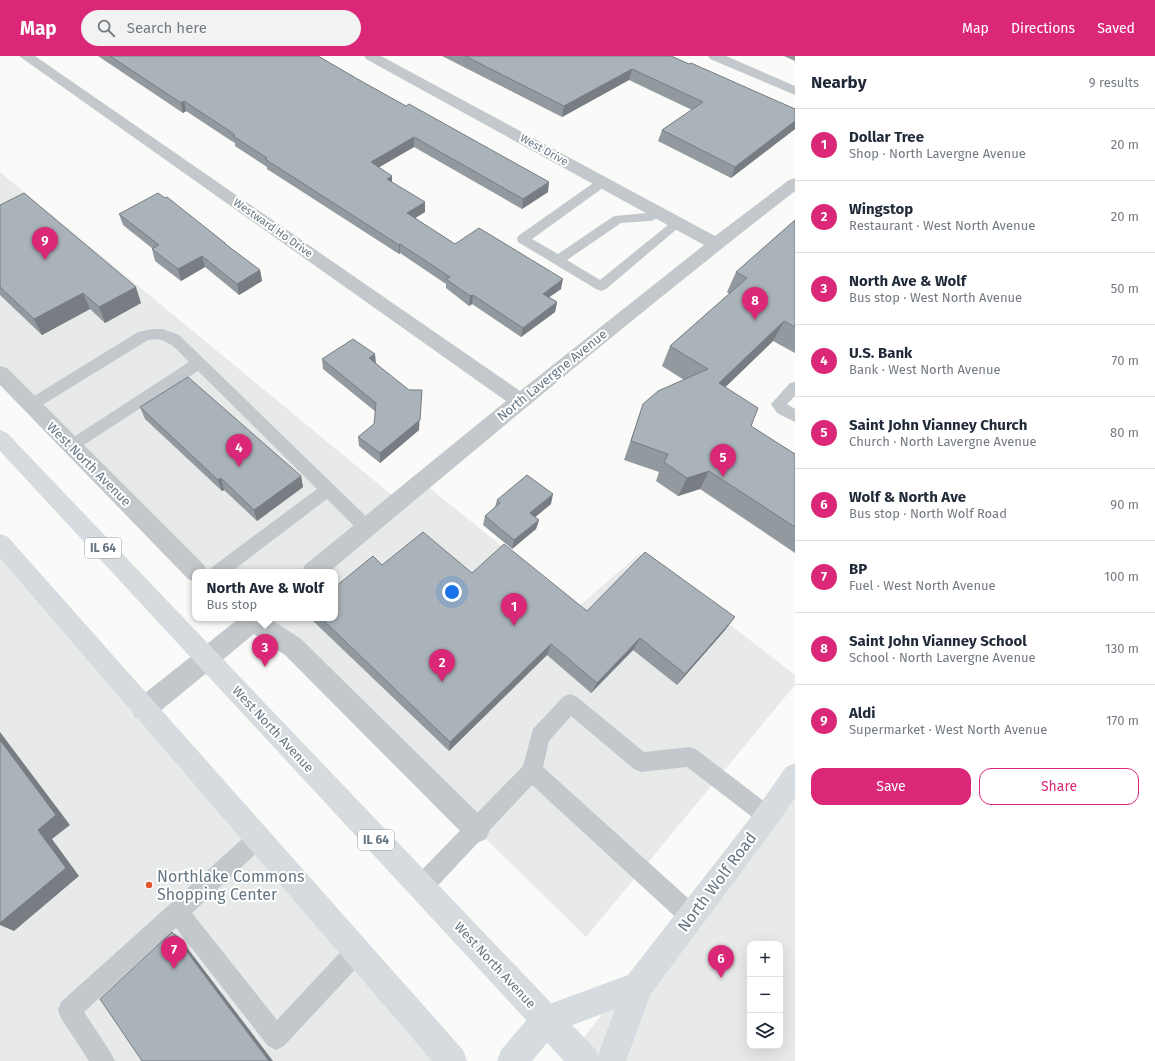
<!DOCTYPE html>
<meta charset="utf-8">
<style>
:root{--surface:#fff;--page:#f2f2f3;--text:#1f2937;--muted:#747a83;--line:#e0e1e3;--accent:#db2777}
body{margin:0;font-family:"Fira Sans",sans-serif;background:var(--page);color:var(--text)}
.controls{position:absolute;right:12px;bottom:12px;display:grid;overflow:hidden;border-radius:8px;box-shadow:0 4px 16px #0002}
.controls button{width:36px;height:36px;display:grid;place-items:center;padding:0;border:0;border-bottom:1px solid var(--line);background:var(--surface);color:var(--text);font:20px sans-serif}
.you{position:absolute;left:452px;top:536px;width:14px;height:14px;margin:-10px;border:3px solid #fff;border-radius:50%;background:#1a73e8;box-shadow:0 0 0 6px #1a73e833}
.badge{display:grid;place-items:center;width:26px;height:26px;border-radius:50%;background:var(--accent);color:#fff;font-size:13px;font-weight:700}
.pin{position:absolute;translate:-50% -33px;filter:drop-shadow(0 1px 2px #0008)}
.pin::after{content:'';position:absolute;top:21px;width:14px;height:12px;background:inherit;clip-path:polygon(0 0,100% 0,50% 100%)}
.popup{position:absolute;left:192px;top:513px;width:146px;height:52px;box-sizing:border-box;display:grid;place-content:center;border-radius:8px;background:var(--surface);filter:drop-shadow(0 1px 3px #0005);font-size:13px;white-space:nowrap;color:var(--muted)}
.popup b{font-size:15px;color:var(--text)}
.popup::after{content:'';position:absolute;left:50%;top:100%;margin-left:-8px;border:8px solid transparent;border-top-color:var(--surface)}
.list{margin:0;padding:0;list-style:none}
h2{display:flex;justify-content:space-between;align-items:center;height:52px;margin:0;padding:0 16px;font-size:17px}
h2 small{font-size:13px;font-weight:400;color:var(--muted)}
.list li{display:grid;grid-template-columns:26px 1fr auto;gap:12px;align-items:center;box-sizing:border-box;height:72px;padding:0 16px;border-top:1px solid var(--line)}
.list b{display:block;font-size:15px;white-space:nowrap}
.list p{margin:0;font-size:13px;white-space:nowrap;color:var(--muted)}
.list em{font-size:13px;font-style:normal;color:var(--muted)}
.actions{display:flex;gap:8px;padding:12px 16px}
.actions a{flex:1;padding:9px 0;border:1px solid var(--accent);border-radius:12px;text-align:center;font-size:14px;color:var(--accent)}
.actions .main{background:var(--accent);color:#fff}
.icon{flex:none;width:22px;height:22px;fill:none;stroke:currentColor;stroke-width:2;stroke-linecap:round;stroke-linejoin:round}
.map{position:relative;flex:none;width:795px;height:1005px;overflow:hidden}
header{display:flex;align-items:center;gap:24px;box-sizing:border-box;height:56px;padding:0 20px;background:var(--accent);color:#fff}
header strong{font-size:19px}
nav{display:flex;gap:22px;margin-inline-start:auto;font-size:14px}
.search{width:280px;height:36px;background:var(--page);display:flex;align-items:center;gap:10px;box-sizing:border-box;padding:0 14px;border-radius:22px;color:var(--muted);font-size:15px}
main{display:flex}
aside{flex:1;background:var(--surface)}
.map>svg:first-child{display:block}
.built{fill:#e8e9e9;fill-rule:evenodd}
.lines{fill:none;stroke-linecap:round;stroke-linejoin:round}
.service{fill:#c3c8cc;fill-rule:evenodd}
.minor{fill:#c3c8cc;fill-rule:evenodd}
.secondary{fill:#d6dbdf;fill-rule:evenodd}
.primary{fill:#d6dbdf;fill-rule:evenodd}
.wall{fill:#929a9f}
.shaded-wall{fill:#777d82}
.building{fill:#aab3b9;stroke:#777d82}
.poi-dot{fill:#e4572e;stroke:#fff;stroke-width:1.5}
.labels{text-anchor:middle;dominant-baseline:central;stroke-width:4;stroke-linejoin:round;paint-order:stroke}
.far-street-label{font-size:11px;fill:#657683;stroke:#fff}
.shield{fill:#fff;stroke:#939fa8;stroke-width:1}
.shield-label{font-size:12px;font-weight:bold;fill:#657683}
.street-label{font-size:13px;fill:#657683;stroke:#fff}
.near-poi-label{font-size:16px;fill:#657683;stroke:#fff;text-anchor:start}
.near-street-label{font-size:16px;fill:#657683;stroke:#fff}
</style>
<header>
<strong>Map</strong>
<div class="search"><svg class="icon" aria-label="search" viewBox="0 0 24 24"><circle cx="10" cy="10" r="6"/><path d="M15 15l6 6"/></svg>Search here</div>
<nav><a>Map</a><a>Directions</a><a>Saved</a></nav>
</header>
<main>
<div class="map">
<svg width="795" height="1005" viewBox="0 0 795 1005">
<rect width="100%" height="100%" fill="#fafaf8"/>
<g class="built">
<path d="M0,116L399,445L422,426L578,551L639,498L795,619V629L586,881L477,774L248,562H335V516H196L0,317Z"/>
<path d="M0,487L451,1005H0Z"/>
<path d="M795,710V1005H587L575,993ZM750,888H780V990H750Z"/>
</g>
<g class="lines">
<g class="service">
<path d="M603,122L607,123L609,126L607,129L532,183L558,198L614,160L647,157L653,153H661L663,156L654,164L650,165L621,167L567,204L600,224L674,164H682L684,167L606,233L601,235L596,233L518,186L517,183L518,180L599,123Z"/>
<path d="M152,273H163L179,279L373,467L375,472L373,477L367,479L361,477L327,443L231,516H209L212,511L317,433L198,315L76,394L71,396L66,394L63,390L66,386L189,306C177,294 167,280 148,284L36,353L31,355L26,353L23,349L26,345L138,276Z"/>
<path d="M795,326V340L787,348L795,353V366L777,357L771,348L790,327Z"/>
<path d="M570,638L577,641L644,696L690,691L697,694L774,753L777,760L774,767L767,770L760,767L687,711L641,716L634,713L571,660L549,685L543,711L699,852L702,860L699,868L691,871L683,868L532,729L429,839L421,842L413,839L410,831L413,823L523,710L533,673L563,641Z"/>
<path d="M257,773L264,776L267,783L264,790L192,857L277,964L348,888L356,885L364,888L367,896L364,904L284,990L276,994L268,990L176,872L84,956L111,997L115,1005H89L61,962L58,954L61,946L250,776Z"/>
</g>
<g class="minor">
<path d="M19,0H35L520,335L704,189L366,3L364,0H381L715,180L789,124L795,122V135C637,258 483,387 329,516H302L305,509L506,345Z"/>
<path d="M708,0H726L795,30V39L710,3Z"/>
<path d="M0,310L7,312L204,509L207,516H195V525L188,523L0,329Z"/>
<path d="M236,562H269L301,583L486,765L490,774L486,783L477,787L468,783L285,599L254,578L153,661L144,665L135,661L132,653L135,645L237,564Z"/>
</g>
<path class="secondary" d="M795,707V742L769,779L650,939L626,1005H596L615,953L557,975L532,1005H497L501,994L536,953L628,919L751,761L786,711Z"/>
<g class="primary">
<path d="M0,374L7,377L596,994L600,1005H564L0,395Z"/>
<path d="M0,478L8,481L463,994L467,1005H432L0,502Z"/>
</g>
</g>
<g class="wall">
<path d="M98,0H318L548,136L522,153L414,91L379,111L392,126L425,156L415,162L455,188L561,233L549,241L557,246L555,256L521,281L472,248L469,250L446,232V228L400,197L399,198L267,113V111L235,90V87L230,84L186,55L183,57Z"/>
<path d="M442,0H671L689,8L795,53V73L731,122L658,85L662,74L692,54L629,24L562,61Z"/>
<path d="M784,0H795V5Z"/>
<path d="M0,149L141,247L105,267L90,253L42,279L0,239Z"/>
<path d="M119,158L226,189L260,214L262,225L239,239L205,211L181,225L155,205L152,193H153L123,169Z"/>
<path d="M795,164V297L773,285L725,331L751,370L795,398V497L700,433L678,440L656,425L659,416L624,404L643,348L684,324L662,310L670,290L729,238L727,236L736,216Z"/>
<path d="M322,303L376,307L419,374L380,407L359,390L358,381L374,368L376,356L323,313Z"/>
<path d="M140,351L301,420L303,431L257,465L224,434L222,435L145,363Z"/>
<path d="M497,444L551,448L535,461L539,464L536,473L512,493L483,469L485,460L495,451Z"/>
<path d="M382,509L472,517L587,555L726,573L677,629L633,594L591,637L547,599L449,695L312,564V562H335Z"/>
</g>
<g class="shaded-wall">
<path d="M632,13L629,24L562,61L564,50Z"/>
<path d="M184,45L186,55L183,57L181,47Z"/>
<path d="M795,65V73L731,122L735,111Z"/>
<path d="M414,81V91L371,116V106Z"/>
<path d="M392,120V130L387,123Z"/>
<path d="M549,126L548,136L522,153L523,143Z"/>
<path d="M425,146V156L407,167V157Z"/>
<path d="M400,188V197L399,198V189Z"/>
<path d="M202,200L205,211L181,225L178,213Z"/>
<path d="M260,214L262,225L239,239L237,228Z"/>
<path d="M563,223L561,233L541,247L543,238Z"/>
<path d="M136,231L141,247L105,267L99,251Z"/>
<path d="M83,237L90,253L42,279L34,263Z"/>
<path d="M473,239L472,248L469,250L470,240Z"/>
<path d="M557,246L555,256L521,281L523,272Z"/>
<path d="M784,265L773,285L710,346L719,327Z"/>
<path d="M375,298L376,308L369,302Z"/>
<path d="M421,344L419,374L380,407V397Z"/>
<path d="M709,415L700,433L678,440L687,422Z"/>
<path d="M301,420L303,431L257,465L254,454Z"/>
<path d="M221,422L224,434L222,435L218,424Z"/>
<path d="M553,438L551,448L528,467L530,457Z"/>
<path d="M539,464L536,473L512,493L514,484Z"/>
<path d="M735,561L726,573L677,629L685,618Z"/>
<path d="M640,582L633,594L591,637L597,627Z"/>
<path d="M551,588L547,599L449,695L450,686Z"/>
<path d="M0,676L70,769L52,783L79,820L14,875L0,869V867L38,774L0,684Z"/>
<path d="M172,876L179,881L273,1005H269Z"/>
</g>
<g class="building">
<path d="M110,0H318L361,25L406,50L409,48L549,126L523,143L414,81L371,106L392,120L387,123L425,146L407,157L455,188L479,172L563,223L543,238L557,246L523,272L473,239L470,240L446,223L450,221L400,188L399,189L265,103L267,102L233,80L235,79L228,74L184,45L181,47Z"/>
<path d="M465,0H671L689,8L691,7L795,53V65L735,111L662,74L703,46L632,13L564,50Z"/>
<path d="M24,137L136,231L99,251L83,237L34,263L0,231V149Z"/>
<path d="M158,137L165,142L167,141L225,187H224L260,214L237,228L202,200L178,213L152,193L159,189L119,158Z"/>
<path d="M795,164V271L784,265L719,327L758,352L751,370L795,398V471L709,415L687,422L664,406L668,398L631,385L643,348L658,335L708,313L670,290L747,222L736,216Z"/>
<path d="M353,283L375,298L369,302L409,334H422L420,364L380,397L358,381L374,368L376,347L322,303Z"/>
<path d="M188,321L301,420L254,454L221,422L218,424L140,351Z"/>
<path d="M527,419L553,438L530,457L539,464L514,484L485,460L500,447L497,444Z"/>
<path d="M423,476L472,517L504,488L587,555L645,496L735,561L685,618L640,582L597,627L551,588L450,686L321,562H335V531L373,500L382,509Z"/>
<path d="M0,684L56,759L38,774L66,812L0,867Z"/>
<path d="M172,876L269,1005H142L100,943Z"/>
</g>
<circle class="poi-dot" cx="149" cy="829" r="4"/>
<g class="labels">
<g class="far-street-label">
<text transform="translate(544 94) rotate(29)">West Drive</text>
<text transform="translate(273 172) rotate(35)">Westward Ho Drive</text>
</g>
<g class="shield">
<rect x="85" y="482" width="36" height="20" rx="3"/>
<rect x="358" y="774" width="36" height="20" rx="3"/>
</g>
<g class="shield-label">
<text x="103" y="492">IL 64</text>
<text x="376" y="784">IL 64</text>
</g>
<g class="street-label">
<text transform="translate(552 319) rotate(-39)">North Lavergne Avenue</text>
<text transform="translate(89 408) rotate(45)">West North Avenue</text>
<text transform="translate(273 673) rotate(47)">West North Avenue</text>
<text transform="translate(495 909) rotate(47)">West North Avenue</text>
</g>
<g class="near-poi-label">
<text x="157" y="820">Northlake Commons<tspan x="157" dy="18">Shopping Center</tspan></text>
</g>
<g class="near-street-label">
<text transform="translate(717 826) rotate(-53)">North Wolf Road</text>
</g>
</g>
</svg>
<div class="controls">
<button>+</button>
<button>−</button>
<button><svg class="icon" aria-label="layers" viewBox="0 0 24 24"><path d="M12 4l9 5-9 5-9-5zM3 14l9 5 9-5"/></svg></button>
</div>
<div class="you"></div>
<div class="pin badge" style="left:514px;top:570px">1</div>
<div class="pin badge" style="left:442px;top:626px">2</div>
<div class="pin badge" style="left:265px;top:611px">3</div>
<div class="popup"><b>North Ave &amp; Wolf</b>Bus stop</div>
<div class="pin badge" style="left:239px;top:411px">4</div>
<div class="pin badge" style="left:723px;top:421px">5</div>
<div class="pin badge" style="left:721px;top:922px">6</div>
<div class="pin badge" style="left:174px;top:913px">7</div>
<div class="pin badge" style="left:755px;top:264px">8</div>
<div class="pin badge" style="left:45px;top:204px">9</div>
</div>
<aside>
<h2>Nearby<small>9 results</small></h2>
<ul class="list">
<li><span class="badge">1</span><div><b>Dollar Tree</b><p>Shop · North Lavergne Avenue</p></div><em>20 m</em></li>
<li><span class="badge">2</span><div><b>Wingstop</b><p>Restaurant · West North Avenue</p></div><em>20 m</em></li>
<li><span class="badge">3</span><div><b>North Ave &amp; Wolf</b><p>Bus stop · West North Avenue</p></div><em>50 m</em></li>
<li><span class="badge">4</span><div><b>U.S. Bank</b><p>Bank · West North Avenue</p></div><em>70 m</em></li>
<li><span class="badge">5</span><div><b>Saint John Vianney Church</b><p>Church · North Lavergne Avenue</p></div><em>80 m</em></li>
<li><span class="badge">6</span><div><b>Wolf &amp; North Ave</b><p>Bus stop · North Wolf Road</p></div><em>90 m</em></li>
<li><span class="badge">7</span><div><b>BP</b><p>Fuel · West North Avenue</p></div><em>100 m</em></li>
<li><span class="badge">8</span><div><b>Saint John Vianney School</b><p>School · North Lavergne Avenue</p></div><em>130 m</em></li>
<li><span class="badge">9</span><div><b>Aldi</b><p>Supermarket · West North Avenue</p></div><em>170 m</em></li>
</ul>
<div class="actions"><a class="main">Save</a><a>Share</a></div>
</aside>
</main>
